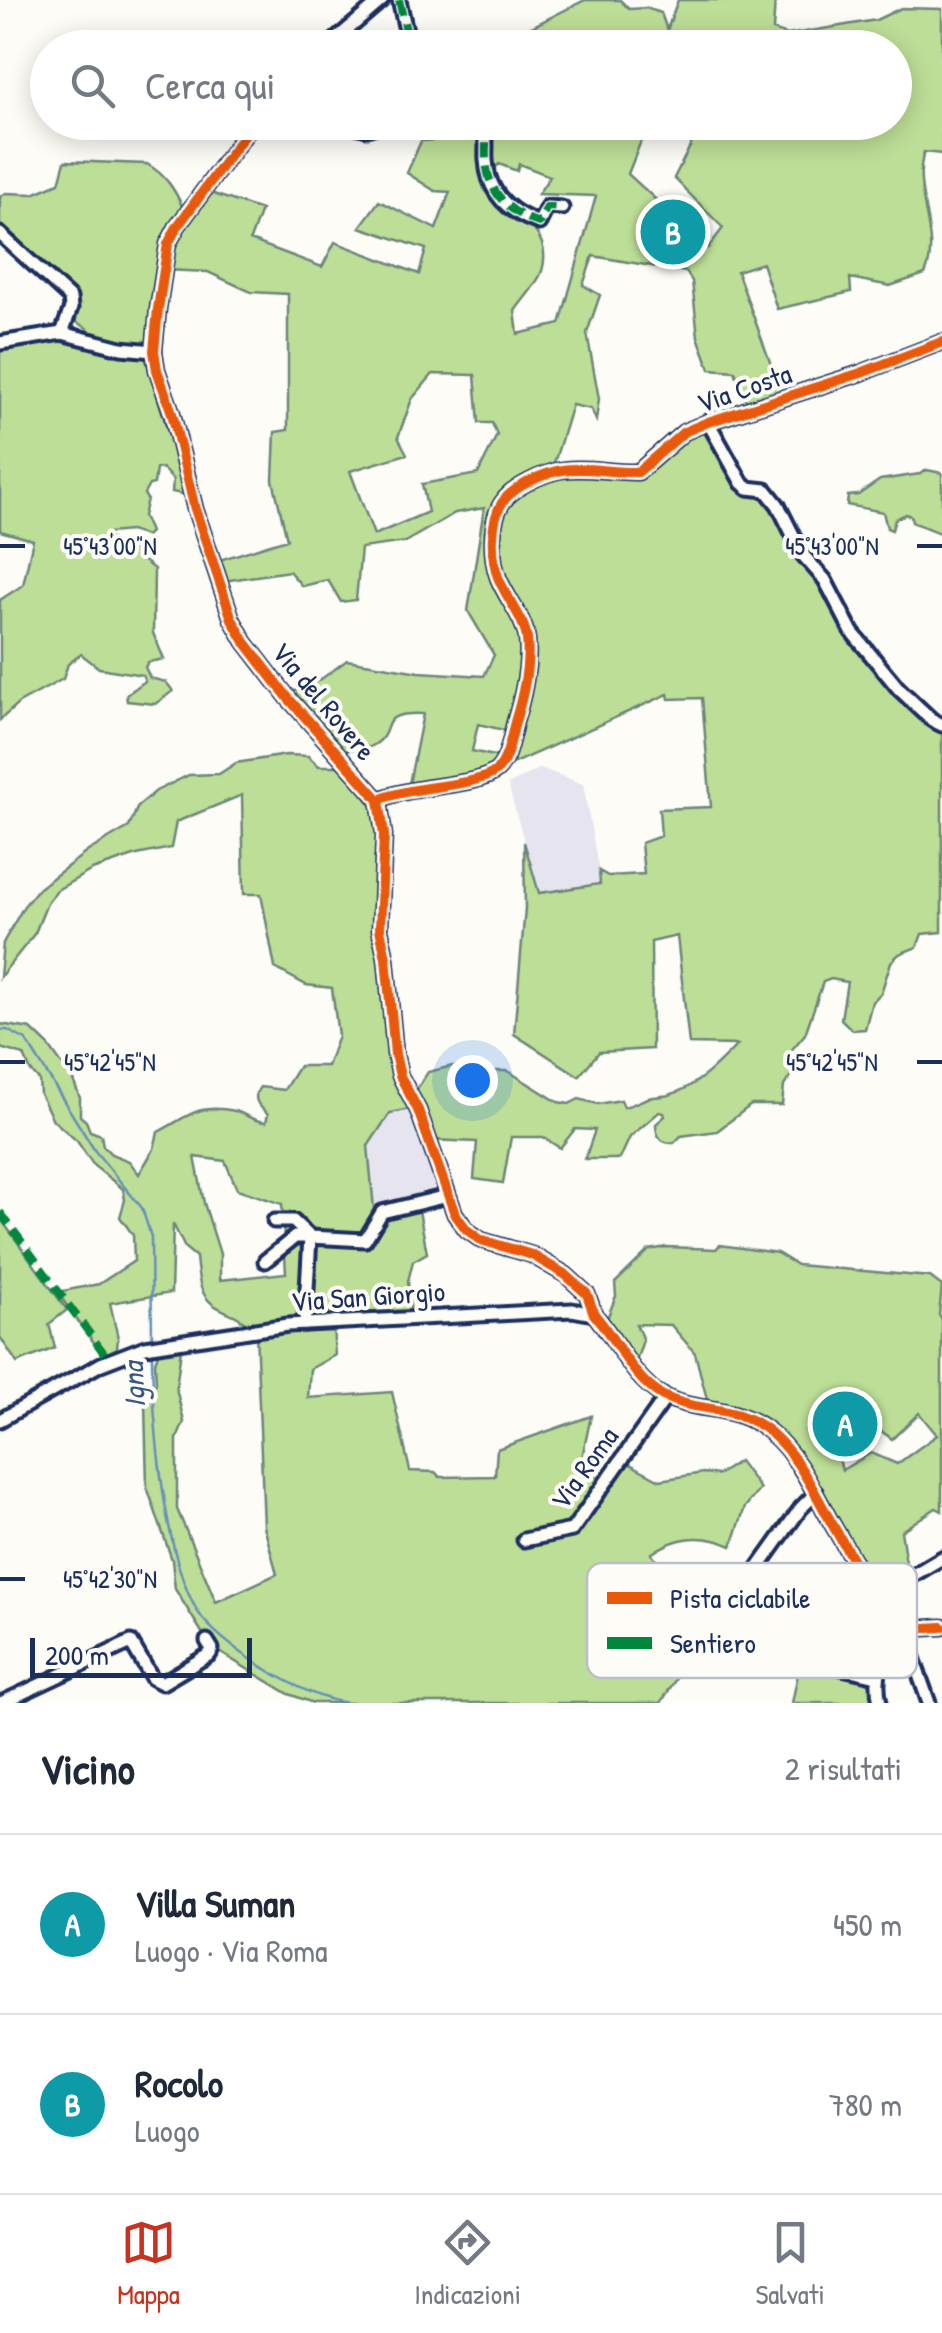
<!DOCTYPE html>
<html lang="it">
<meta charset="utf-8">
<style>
:root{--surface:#fff;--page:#f6f6f7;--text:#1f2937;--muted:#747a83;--line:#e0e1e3;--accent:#c8321e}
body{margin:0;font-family:"Patrick Hand",sans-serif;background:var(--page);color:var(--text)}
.scale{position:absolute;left:30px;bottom:25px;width:222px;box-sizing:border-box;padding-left:10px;border:5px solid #1b2f5e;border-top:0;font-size:28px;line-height:35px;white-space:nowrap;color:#1b2f5e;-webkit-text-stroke:8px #fdfcf7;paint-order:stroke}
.you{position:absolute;left:472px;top:1080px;width:35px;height:35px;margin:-25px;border:8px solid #fff;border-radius:50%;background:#1a73e8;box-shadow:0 0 0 15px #1a73e833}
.badge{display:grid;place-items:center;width:65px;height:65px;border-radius:50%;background:var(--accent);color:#fff;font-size:32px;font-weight:700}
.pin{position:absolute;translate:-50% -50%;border:5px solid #fff;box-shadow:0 2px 10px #0006}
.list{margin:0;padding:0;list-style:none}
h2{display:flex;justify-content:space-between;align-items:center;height:130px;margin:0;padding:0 40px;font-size:42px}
h2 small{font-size:32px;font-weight:400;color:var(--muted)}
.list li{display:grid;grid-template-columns:65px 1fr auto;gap:30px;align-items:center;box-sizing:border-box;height:180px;padding:0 40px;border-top:2px solid var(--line)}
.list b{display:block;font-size:38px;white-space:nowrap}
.list p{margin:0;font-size:32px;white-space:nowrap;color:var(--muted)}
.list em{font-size:32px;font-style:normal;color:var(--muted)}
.icon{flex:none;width:55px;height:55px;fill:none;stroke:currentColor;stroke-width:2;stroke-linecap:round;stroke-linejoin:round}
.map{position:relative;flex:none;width:942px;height:1703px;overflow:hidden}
.search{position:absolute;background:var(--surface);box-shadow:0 5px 25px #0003;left:30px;right:30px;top:30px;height:110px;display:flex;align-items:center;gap:25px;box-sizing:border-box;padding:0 35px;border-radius:55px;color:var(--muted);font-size:38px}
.sheet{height:490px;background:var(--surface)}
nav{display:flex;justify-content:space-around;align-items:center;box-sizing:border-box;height:140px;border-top:2px solid var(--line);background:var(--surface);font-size:28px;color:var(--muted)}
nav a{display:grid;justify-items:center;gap:5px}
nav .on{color:var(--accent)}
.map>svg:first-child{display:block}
.built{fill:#e6e4ef}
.green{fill:#bdde97;stroke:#6c867a;stroke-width:2.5;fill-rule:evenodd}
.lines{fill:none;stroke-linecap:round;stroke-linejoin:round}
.stream{stroke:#658fb9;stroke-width:2.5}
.minor-casing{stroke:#1b2f5e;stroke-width:19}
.minor{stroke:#fdfcf7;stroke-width:11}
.quiet{stroke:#00873e;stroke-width:8;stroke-dasharray:15 8;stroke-linecap:butt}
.cycleway-casing{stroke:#fdfcf7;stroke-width:16}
.cycleway{stroke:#e8590c;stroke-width:10}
.ticks{fill:none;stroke:#1b2f5e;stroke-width:4}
.labels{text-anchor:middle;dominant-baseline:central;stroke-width:8;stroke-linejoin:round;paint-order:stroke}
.street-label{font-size:28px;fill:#1b2f5e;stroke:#fdfcf7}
.water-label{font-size:30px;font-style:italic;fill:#3a5784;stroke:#fdfcf7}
.key{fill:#fdfcf7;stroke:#b9bec9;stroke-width:2.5}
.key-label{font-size:28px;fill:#1b2f5e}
.ticks-label{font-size:25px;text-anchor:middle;fill:#1b2f5e;stroke:#fdfcf7;stroke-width:8;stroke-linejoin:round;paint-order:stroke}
</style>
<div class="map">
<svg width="942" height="1703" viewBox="0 0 942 1703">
<rect width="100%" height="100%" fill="#fdfcf7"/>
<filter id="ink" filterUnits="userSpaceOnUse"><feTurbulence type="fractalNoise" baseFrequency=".01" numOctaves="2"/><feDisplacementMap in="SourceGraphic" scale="20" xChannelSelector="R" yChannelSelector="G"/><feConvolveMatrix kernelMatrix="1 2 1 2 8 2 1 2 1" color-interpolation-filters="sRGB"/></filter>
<g filter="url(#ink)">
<g class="built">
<path d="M540,768L583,784L601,883L539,893L508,785Z"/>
<path d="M410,1109L418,1124L439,1195L374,1210L368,1146L390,1113Z"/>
</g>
<g class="green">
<path d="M585,0H620L629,9L646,8L661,13L667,30L678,0H775L773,30L787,35L876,20L901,8L942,9V154L924,152C911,191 942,237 925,274L890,286L850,278L851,292L777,309L762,263L737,271L782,395L747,404L735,371L710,369L698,337L692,281L686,272L593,256L583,285L600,295L587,333L599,399L596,420L591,409L572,405L555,460L548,472L624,475L683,436L714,422L740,489L764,493L827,579L849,642L878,668L912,709L942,723V932L922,934L917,947L899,954L891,962L881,993L872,1002L865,1029L852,1030L841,1019L847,982L831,979L823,982L805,1034L789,1053L793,1072L784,1086L782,1105H751L717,1131L681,1136L674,1143C662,1144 656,1137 656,1124L665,1116L664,1113L659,1112L630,1137L620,1159H585L595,1130L575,1129L560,1148L543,1137H511L503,1183L474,1179L477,1142L429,1140L413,1095L428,1072L452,1066L470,1071H508L558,1102L569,1104L579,1099L598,1104L621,1100L624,1107C632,1105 638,1102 645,1099C652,1096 661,1097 669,1095C696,1088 717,1065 737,1045L689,1044L677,936L651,942L652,1049L599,1052L579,1076L514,1034L525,908L524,842L539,893L600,884L599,871L608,876L644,874L641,843L661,836L659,809L711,807L702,698L669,699L668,694L514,763L513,757L507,756L512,732L478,724L472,751L498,757C484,791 440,783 409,784L423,714C372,712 399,732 372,746C361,752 351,746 340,753L286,695L320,680L347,660L419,672L484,676L494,655L468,611L484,508L455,513L405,542L361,548L356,600L341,602L328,580L302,586L289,571L223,581L216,561L287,539L273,480L275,432L288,430V294L251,292L208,272L166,270L174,237L205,191L261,210L250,240L322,267L335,242L419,274L426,249L360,227L379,201L436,229L450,192L435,191L407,173L421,141L454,139L460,122L648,123L628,174L708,248L723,228L674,178L702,123L894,122V48L492,47ZM499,164L517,171L519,164L550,176L538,194L596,196L560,324L518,334L515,311C523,299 537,285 542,271C552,238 526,217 500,206L495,192L496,167ZM433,374L475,375L479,423H492L497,435L478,474L422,484L428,512L374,535L350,471L407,454L398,437L412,399Z"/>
<path d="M65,161L147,164C166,175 175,190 183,208L168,234L152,339L144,345L89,340L87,328L74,321V299L0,230V197L6,193L33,194L59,183Z"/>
<path d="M57,337L90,348L145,357L148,366L187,495L172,492L173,480L162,468L156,469L154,484L149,485L144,494L147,499L143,516L150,532L146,536L130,531L108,533L109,538L119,544L135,542L141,559L154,569L153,633L164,659L148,662L145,667L150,678L166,682L173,691L155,704L127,701L126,695L145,681L143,675L99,668L81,654L68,664L63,679L19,703L0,720V600L23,585L33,540L0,531V349Z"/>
<path d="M927,470L942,473V534L912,522L911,516L906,514L895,519L892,530L887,528L883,512L847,505L848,496L858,495L880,480L920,474Z"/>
<path d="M286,755L308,756L319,766H343L374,809L379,830L375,935L388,1001L393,1073L410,1109L390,1113L368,1146L374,1209L417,1200L427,1253L413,1261L408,1281L411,1315L246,1325C238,1314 231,1315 219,1308C199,1299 198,1277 196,1257L185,1248L173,1224L171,1293L110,1303L118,1338L117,1348L103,1355L57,1292L99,1284L134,1261L133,1235L120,1217L125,1200L123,1189L94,1166L77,1141L53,1120L40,1094L39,1080L30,1070L24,1055L0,1048V1024L31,1029L49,1046L73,1080L80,1098V1116L86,1121L90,1131L101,1135L103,1146L111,1154L129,1161L139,1174L154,1149L158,1132C189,1116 197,1103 235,1111C247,1114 251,1121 266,1122L268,1114C259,1106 251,1099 260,1087L284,1090L299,1066H327L338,1036L332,988L306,985L275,968L261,894H244L242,795L176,822L171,848L137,855L92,870L57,890L48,901L35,933L0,977L3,943L24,906L39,888L88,851L129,827L138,806L156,791L189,775L219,774L236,763ZM195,1157L225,1161L237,1189L282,1204L286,1273L220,1280V1254L204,1203Z"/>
<path d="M0,1218L67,1310L49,1324L55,1348L17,1363L0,1337Z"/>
<path d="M720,1245L777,1253L797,1265L930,1277L942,1286L939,1315L942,1318V1511L936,1508L901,1531L906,1563L902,1576L882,1587L872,1580C848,1539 796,1445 760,1419C745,1408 727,1405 708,1403L695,1353L671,1325L636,1324L643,1340L635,1365L606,1321L616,1296L615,1283L649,1250L667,1247L716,1249ZM840,1407H849L892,1439L919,1413L937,1435L897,1464L871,1453L842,1470C839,1461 839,1452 835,1444C826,1428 823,1419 840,1407Z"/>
<path d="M333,1326L335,1355L310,1369L308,1398L392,1392L410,1471L435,1472L440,1477L495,1476L497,1449L591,1416L580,1467L607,1484L628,1463L660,1480L703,1473L718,1475L739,1461L760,1489L745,1507L732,1546C703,1533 676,1536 651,1554L669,1572C667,1600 654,1635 679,1658L694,1659L699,1673L680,1672L661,1703H313L289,1694L211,1647L175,1589L172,1560L147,1487L145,1403L156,1383L155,1362L162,1343L182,1341L176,1388L184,1422L177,1439V1509L216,1602L277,1574L264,1526L256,1331Z"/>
<path d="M833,1602L840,1671L874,1674L875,1703H792L799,1669C785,1652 773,1643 778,1621Z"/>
</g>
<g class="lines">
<g class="stream">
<path d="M0,1030H7L26,1040L95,1151L142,1208L151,1237L152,1342"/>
<path d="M152,1350C152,1412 164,1571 203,1619C219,1638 248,1658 269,1671C294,1685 318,1699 347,1703"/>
</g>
<defs>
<g id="minor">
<path d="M399,0L410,48"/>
<path d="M326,48L382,0"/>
<path d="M254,122L177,227L168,244L158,309L154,351L157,370L172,413L195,509L232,619L245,642L289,699L379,800L384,835L380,929L386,958L395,1054L400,1076L418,1110L455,1214L467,1230L481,1240L532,1255L566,1275L587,1294L594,1314C617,1340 632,1379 663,1396C698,1414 734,1402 771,1433C801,1459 815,1495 835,1529C854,1562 873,1596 897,1626L908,1629L942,1627"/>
<path d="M340,122L367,129L387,122"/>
<path d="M479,122C489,134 485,146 486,160C488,194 510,213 539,223L547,207L562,208"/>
<path d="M0,234L70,298L71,308L62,333"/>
<path d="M0,343L62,333L121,348L154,351"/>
<path d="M708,422L742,483L748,488L766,490L778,505L803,555L825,580L852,632L899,689L932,720L942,725"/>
<path d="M379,800C410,785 477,787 496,771C508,761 511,737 515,722C523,696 530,666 527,639C524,617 506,598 498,577C491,557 490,521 502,503C512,487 544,473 562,470C587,466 612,473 638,472L684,432L708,422L861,373L942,342"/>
<path d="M274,1221H293L310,1237"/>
<path d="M265,1261L295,1237H310"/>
<path d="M305,1324L310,1237L365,1240L382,1212L447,1196"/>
<path d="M0,1420L101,1364L145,1347L288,1325L572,1310L594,1314"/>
<path d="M524,1540L572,1530L666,1397"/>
<path d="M876,1597L942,1558"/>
<path d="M756,1601L759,1567L801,1508L816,1493"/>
<path d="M761,1611L765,1633L777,1653L877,1676"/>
<path d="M908,1629L911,1652L929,1703"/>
<path d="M1,1703L131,1642L152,1678L162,1683L210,1654L212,1649L207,1641"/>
<path d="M880,1703C873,1673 884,1653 897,1626"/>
</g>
</defs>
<use href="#minor" class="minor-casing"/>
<use href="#minor" class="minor"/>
<g class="quiet">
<path d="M399,0L410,48"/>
<path d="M479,122C489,134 485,146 486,160C488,194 510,213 539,223L547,207L562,208"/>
<path d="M0,1212L109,1360"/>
</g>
<defs>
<g id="cycleway">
<path d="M254,122L177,227L168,244L158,309L154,351L157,370L172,413L195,509L232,619L245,642L289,699L379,800L384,835L380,929L386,958L395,1054L400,1076L418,1110L455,1214L467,1230L481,1240L532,1255L566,1275L587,1294L594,1314C617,1340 632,1379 663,1396C698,1414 734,1402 771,1433C801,1459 815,1495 835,1529C854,1562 873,1596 897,1626L908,1629L942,1627"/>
<path d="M379,800C410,785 477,787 496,771C508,761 511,737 515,722C523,696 530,666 527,639C524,617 506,598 498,577C491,557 490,521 502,503C512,487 544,473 562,470C587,466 612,473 638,472L684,432L708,422L861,373L942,342"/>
</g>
</defs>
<use href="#cycleway" class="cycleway-casing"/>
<use href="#cycleway" class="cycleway"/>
</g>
</g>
<path class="ticks" d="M0,546H25M917,546H942M0,1062H25M917,1062H942M0,1579H25"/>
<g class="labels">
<g class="street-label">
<text transform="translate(744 388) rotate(-19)">Via Costa</text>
<text transform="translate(324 701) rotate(50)">Via del Rovere</text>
<text transform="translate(368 1296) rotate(-4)">Via San Giorgio</text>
<text transform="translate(584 1468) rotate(-54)">Via Roma</text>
</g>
<g class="water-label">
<text transform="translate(133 1385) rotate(-93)">Igna</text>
</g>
</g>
<rect x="587" y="1563" width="330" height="115" rx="15" class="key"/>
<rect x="607" y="1592" width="45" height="12" fill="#e8590c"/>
<rect x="607" y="1637" width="45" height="12" fill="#00873e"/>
<g class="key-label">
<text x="670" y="1608">Pista ciclabile</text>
<text x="670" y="1653">Sentiero</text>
</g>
<g class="ticks-label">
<text x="110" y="555">45°43'00"N</text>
<text x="832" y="555">45°43'00"N</text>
<text x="110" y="1071">45°42'45"N</text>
<text x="832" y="1071">45°42'45"N</text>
<text x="110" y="1588">45°42'30"N</text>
</g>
</svg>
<div class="scale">200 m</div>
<div class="you"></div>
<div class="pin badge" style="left:845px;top:1424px;background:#0f9aa8">A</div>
<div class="pin badge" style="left:673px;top:232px;background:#0f9aa8">B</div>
<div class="search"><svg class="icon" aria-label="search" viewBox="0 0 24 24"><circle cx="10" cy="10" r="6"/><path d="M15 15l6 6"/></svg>Cerca qui</div>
</div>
<section class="sheet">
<h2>Vicino<small>2 risultati</small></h2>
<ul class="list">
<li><span class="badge" style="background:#0f9aa8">A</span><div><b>Villa Suman</b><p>Luogo · Via Roma</p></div><em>450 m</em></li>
<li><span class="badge" style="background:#0f9aa8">B</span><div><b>Rocolo</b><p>Luogo</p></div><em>780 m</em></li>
</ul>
</section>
<nav>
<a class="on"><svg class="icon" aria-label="map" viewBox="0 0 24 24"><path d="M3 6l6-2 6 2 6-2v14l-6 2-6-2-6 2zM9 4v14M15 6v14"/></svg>Mappa</a>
<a><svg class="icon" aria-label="directions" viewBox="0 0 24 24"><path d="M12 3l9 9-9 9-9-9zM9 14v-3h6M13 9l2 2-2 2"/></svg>Indicazioni</a>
<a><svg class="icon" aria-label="saved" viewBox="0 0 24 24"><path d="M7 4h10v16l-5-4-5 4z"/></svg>Salvati</a>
</nav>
